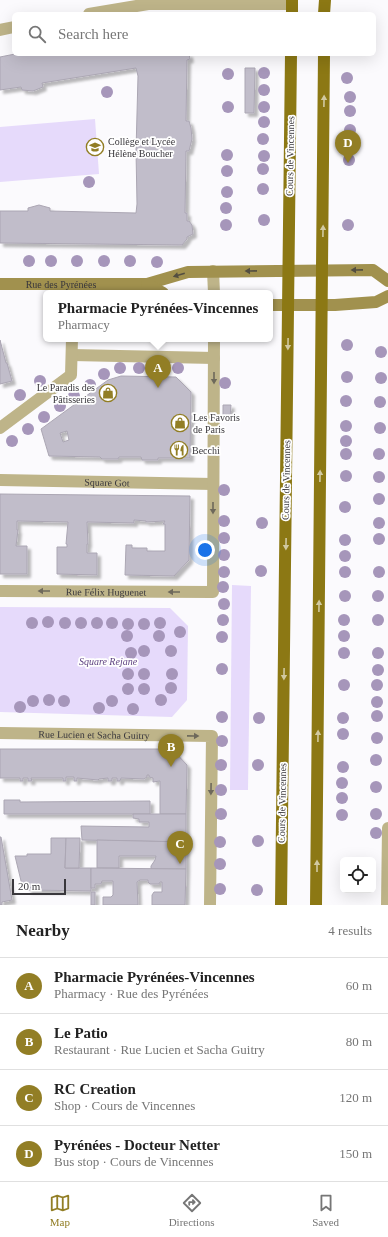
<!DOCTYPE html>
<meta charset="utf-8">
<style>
:root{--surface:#fff;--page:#f6f6f6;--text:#222;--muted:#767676;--line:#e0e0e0;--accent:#927e25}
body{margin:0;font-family:Georgia,serif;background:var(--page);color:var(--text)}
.controls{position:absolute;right:12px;bottom:12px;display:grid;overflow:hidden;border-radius:6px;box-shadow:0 4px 16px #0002}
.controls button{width:36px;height:36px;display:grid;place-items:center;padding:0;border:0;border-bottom:1px solid var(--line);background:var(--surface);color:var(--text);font:20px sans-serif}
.scale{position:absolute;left:12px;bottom:10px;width:54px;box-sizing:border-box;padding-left:4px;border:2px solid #39373c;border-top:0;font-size:11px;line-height:14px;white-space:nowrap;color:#39373c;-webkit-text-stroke:3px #fff;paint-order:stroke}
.you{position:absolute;left:205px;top:550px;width:14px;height:14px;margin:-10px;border:3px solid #fff;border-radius:50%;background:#1a73e8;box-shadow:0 0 0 6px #1a73e833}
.badge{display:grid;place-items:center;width:26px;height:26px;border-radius:50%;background:var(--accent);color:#fff;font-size:13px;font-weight:700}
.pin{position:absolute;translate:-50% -33px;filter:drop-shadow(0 1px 2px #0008)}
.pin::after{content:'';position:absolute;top:21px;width:14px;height:12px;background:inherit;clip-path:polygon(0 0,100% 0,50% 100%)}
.popup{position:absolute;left:43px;top:290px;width:230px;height:52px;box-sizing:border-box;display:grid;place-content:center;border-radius:6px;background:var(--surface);filter:drop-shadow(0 1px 3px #0005);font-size:13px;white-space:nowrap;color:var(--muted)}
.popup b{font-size:15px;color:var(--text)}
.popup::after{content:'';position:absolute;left:50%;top:100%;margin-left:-8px;border:8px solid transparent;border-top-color:var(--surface)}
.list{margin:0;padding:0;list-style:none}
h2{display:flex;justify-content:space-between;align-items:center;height:52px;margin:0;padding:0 16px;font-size:17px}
h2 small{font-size:13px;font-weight:400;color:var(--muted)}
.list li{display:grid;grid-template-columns:26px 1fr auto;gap:12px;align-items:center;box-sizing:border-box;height:56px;padding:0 16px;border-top:1px solid var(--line)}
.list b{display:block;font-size:15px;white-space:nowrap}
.list p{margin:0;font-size:13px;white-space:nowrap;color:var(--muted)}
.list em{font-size:13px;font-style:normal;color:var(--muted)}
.icon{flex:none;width:22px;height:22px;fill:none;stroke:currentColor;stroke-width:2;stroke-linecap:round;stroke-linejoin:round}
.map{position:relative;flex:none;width:388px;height:905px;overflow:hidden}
.search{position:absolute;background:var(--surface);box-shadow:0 4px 16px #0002;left:12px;right:12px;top:12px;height:44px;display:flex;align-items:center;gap:10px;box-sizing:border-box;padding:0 14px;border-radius:6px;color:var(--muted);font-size:15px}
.sheet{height:276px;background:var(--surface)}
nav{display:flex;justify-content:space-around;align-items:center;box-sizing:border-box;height:56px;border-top:1px solid var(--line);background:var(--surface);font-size:11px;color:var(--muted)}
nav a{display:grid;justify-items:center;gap:2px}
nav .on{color:var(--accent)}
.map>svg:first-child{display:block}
.green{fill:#e6dafb}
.building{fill:#c1bdca;stroke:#aba6b3;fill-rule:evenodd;filter:url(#shadow)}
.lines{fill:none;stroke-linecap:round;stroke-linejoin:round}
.street{stroke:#beb489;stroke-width:12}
.secondary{stroke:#a1914e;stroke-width:12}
.primary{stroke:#8c7814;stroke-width:12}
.tree{fill:#a696ba}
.oneway{fill:#d1c9a1}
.oneway2{fill:#534e40}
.oneway3{fill:#6e695b}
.labels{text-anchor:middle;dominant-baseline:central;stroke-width:3.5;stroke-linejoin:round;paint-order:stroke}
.poi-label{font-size:10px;fill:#39373c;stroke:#fff;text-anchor:start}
.street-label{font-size:10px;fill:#39373c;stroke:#fff}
.park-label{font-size:10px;font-style:italic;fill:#604583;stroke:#fff}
</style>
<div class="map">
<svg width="388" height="905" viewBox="0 0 388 905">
<defs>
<filter id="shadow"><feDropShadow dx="3.5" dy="3.5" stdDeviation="1" flood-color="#0004"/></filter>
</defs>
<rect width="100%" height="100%" fill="#fbfafd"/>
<g class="green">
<path d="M95,119L99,174L0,182V127Z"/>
<path d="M232,585L251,586L248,790H230Z"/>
<path d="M0,607L170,608L188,626L187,700L172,717L0,712Z"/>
</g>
<g class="building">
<path d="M15,54H189L190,59L187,60L186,121H189L191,128L192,139L189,151H186L185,213H187V221H189L192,225L193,234L187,237V239L182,245L0,243V211H28V208L39,205L50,208V211L136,213L137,204L136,151L138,76L136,68L42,83L43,87L33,91L22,90L21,87L0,90V57Z"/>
<path d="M245,68H255L254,113H245Z"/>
<path d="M0,340L6,363H7L12,381L0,384Z"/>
<path d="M121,376L176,377L191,392L190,458H158V460H142L141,457H119L118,459H102L100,457L49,456L41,429L108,380ZM67,431L69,440L63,442L60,433Z"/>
<path d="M223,405H231L230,417L223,416Z"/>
<path d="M0,494L190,496L189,560L174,576L125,575L126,545H132V548H147V551H165V524H163L165,521L146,522V521L134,520V523L87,522L88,544H87V553H97V575L57,574V547H67V544H66L68,522L17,521V530H18L16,546H27V574H0Z"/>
<path d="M0,749H172L187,765L186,814H160V781L153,782V778L149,777V775H147V777L144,779L121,778L120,781H117V778H112V781H108V778L99,779L98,780L77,778V781H74V777H66V781H63V778H31L32,781H28V778H23V781H20V778H0Z"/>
<path d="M4,800H20V802L150,801V814H4Z"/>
<path d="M133,814H186V842L82,840L81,826L149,827V822H139V819L133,818Z"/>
<path d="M0,837H1L12,900L2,902V905H0Z"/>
<path d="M51,838H66L65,868H91V891L28,890V885H22L15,856H27V854H51Z"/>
<path d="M66,838H80L79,868H65Z"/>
<path d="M97,840L186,842V869H151V866L155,860L156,856H119V868H97Z"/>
<path d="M91,868L186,869L185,905H152V895L154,892H162V882H160L159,884H150L148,882V880H140L137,882L138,905H103V897H111L113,895V881H102L101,884H95V888H91Z"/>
<rect x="91" y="892" width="4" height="13"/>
</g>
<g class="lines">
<g class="street">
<path d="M89,14L148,4H292"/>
<path d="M0,30L14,27"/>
<path d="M213,271L214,293"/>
<path d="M72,355L214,358"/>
<path d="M0,428L71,375L72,339"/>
<path id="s1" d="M0,480L213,484"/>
<path id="s2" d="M0,591L213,592L214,339"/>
<path id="s3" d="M0,733L212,736L210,905"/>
<path d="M387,905L388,828"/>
</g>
<g class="secondary">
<path id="s4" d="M0,284H147L188,272L373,270L388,281"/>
<path d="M147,284L163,293"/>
<path d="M270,305H335L376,302L388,296"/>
</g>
<g class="primary">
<path d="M292,14V0"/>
<path d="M324,14L325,0"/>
<path d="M281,905L291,54"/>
<path d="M316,905L324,54"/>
</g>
</g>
<g class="tree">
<circle cx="264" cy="73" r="6"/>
<circle cx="228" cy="74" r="6"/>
<circle cx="347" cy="78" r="6"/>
<circle cx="264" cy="90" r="6"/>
<circle cx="107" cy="92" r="6"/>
<circle cx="350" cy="97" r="6"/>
<circle cx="228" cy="107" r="6"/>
<circle cx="264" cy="107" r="6"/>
<circle cx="350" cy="111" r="6"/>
<circle cx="264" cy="122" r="6"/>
<circle cx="350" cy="130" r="6"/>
<circle cx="263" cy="139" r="6"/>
<circle cx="349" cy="144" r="6"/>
<circle cx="227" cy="155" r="6"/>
<circle cx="264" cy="156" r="6"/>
<circle cx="349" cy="160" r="6"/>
<circle cx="263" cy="169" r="6"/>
<circle cx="227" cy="171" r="6"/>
<circle cx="89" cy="182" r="6"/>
<circle cx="263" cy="189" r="6"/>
<circle cx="227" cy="192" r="6"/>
<circle cx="226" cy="208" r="6"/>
<circle cx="264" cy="220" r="6"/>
<circle cx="226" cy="225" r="6"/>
<circle cx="348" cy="225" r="6"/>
<circle cx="29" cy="261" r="6"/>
<circle cx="51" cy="261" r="6"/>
<circle cx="77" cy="261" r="6"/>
<circle cx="104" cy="261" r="6"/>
<circle cx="130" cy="261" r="6"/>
<circle cx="157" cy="262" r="6"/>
<circle cx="347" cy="345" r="6"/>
<circle cx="381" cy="352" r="6"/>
<circle cx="120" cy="368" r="6"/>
<circle cx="139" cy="368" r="6"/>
<circle cx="157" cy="368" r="6"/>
<circle cx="178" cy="368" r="6"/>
<circle cx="104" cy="374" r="6"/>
<circle cx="347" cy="377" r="6"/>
<circle cx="381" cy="378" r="6"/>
<circle cx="40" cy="381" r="6"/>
<circle cx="225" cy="383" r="6"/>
<circle cx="90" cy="385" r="6"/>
<circle cx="20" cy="395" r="6"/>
<circle cx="74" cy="396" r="6"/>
<circle cx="346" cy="401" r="6"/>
<circle cx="380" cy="402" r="6"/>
<circle cx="60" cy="406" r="6"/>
<circle cx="44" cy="417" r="6"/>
<circle cx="346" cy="426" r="6"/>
<circle cx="380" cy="428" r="6"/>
<circle cx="28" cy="429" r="6"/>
<circle cx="12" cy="441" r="6"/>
<circle cx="346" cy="441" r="6"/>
<circle cx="346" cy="454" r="6"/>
<circle cx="379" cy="454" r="6"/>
<circle cx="346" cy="476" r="6"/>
<circle cx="379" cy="477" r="6"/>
<circle cx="224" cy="490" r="6"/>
<circle cx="379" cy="499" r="6"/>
<circle cx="345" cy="507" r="6"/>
<circle cx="224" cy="521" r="6"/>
<circle cx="262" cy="523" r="6"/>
<circle cx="379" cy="523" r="6"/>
<circle cx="224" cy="538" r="6"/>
<circle cx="379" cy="539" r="6"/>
<circle cx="345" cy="540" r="6"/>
<circle cx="224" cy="555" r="6"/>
<circle cx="345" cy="556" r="6"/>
<circle cx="261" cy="571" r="6"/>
<circle cx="224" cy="572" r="6"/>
<circle cx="345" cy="572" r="6"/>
<circle cx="379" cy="572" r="6"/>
<circle cx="223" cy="587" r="6"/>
<circle cx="345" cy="596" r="6"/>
<circle cx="378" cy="596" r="6"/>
<circle cx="224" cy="604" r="6"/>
<circle cx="223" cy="620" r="6"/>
<circle cx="344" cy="620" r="6"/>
<circle cx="378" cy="620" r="6"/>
<circle cx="48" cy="622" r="6"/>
<circle cx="32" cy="623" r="6"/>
<circle cx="65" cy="623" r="6"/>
<circle cx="81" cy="623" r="6"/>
<circle cx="97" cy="623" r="6"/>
<circle cx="112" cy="623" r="6"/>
<circle cx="160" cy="623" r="6"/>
<circle cx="128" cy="624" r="6"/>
<circle cx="144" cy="624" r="6"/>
<circle cx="180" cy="632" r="6"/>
<circle cx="127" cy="636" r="6"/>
<circle cx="159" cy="636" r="6"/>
<circle cx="344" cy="636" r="6"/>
<circle cx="222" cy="637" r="6"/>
<circle cx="144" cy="651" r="6"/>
<circle cx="171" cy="651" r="6"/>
<circle cx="131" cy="653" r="6"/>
<circle cx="344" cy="653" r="6"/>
<circle cx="378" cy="653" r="6"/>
<circle cx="222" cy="669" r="6"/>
<circle cx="378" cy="670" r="6"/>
<circle cx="128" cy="674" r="6"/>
<circle cx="144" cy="674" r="6"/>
<circle cx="172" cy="674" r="6"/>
<circle cx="344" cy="685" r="6"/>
<circle cx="377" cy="685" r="6"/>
<circle cx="171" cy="688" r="6"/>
<circle cx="128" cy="689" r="6"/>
<circle cx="144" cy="689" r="6"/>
<circle cx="49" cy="700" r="6"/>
<circle cx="161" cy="700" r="6"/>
<circle cx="33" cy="701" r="6"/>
<circle cx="64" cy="701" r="6"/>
<circle cx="112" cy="701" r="6"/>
<circle cx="377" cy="702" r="6"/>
<circle cx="20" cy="707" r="6"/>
<circle cx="99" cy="708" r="6"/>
<circle cx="133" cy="709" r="6"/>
<circle cx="377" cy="716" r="6"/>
<circle cx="222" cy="717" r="6"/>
<circle cx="259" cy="718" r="6"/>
<circle cx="343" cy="718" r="6"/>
<circle cx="343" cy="734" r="6"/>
<circle cx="377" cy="738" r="6"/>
<circle cx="222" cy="741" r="6"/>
<circle cx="376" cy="760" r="6"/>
<circle cx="221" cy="765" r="6"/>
<circle cx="258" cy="765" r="6"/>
<circle cx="343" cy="767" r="6"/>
<circle cx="342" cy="783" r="6"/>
<circle cx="376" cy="787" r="6"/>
<circle cx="221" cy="790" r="6"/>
<circle cx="342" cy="798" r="6"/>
<circle cx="221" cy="814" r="6"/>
<circle cx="376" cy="814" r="6"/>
<circle cx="342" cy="815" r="6"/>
<circle cx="376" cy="833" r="6"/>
<circle cx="258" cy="841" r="6"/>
<circle cx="220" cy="842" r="6"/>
<circle cx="220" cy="864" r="6"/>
<circle cx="220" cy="889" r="6"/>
<circle cx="257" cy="890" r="6"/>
</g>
<defs><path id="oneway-solid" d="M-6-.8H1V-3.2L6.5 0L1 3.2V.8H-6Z"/></defs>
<g class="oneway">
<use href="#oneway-solid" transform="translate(324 101) rotate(-89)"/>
<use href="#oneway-solid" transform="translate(323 231) rotate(-89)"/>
<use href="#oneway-solid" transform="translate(288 344) rotate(91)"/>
<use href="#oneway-solid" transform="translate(320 476) rotate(-89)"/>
<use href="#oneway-solid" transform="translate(286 544) rotate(91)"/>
<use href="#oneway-solid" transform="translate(319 606) rotate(-89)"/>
<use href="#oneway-solid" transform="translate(284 674) rotate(91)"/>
<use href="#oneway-solid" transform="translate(318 736) rotate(-89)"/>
<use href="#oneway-solid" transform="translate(317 866) rotate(-90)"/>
</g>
<g class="oneway2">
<use href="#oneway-solid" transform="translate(357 270) rotate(179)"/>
<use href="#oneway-solid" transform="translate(251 271) rotate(179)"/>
<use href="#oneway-solid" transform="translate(179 275) rotate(164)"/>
</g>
<g class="oneway3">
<use href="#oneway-solid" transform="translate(214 378) rotate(90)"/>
<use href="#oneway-solid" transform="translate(213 508) rotate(90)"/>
<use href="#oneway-solid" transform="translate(44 591) rotate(-180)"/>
<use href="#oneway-solid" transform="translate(174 592) rotate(-180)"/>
<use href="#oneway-solid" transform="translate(193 736) rotate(1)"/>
<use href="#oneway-solid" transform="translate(211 789) rotate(91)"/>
</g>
<defs>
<symbol id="school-ring" viewBox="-11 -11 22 22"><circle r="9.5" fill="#fff" stroke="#927e25" stroke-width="1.5"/><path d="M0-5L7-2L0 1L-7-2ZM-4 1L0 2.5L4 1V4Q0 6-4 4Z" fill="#927e25"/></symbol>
<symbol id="shop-ring" viewBox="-11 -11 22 22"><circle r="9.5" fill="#fff" stroke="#927e25" stroke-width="1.5"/><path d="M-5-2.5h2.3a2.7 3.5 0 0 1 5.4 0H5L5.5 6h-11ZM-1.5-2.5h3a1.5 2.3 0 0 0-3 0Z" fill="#927e25"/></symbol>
<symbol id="restaurant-ring" viewBox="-11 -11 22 22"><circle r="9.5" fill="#fff" stroke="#927e25" stroke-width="1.5"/><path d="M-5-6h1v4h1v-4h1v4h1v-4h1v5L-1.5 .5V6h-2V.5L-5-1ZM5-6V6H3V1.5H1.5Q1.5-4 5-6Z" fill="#927e25"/></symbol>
</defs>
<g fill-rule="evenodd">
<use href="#school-ring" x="85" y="137" width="20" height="20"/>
<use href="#shop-ring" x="98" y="383" width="20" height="20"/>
<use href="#shop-ring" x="170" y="413" width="20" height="20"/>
<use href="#restaurant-ring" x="169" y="440" width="20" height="20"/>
</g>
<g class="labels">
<g class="poi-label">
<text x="108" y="141">Collège et Lycée<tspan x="108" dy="12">Hélène Boucher</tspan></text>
<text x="95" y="387" text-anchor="end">Le Paradis des<tspan x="95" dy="12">Pâtisseries</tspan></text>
<text x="193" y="417">Les Favoris<tspan x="193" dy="12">de Paris</tspan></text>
<text x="192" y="450">Becchi</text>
</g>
<g class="street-label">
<text transform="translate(290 156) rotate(-89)">Cours de Vincennes</text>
<text stroke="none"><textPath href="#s4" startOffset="61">Rue des Pyrénées</textPath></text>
<text transform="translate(286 480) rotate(-89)">Cours de Vincennes</text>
<text stroke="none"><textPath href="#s1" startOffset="107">Square Got</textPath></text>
<text stroke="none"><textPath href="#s2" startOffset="106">Rue Félix Huguenet</textPath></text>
<text stroke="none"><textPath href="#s3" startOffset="94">Rue Lucien et Sacha Guitry</textPath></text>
<text transform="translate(282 803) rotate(-89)">Cours de Vincennes</text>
</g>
<g class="park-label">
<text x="108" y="661">Square Rejane</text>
</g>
</g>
</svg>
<div class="controls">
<button><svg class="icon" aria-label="locate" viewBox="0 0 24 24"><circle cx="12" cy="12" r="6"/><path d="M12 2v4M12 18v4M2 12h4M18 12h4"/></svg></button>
</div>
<div class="scale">20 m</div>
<div class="you"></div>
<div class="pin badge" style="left:158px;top:388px">A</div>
<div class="popup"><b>Pharmacie Pyrénées-Vincennes</b>Pharmacy</div>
<div class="pin badge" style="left:171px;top:767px">B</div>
<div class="pin badge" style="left:180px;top:864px">C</div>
<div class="pin badge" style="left:348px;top:163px">D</div>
<div class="search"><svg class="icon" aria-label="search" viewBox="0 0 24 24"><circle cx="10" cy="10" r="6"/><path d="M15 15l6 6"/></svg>Search here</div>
</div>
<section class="sheet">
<h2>Nearby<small>4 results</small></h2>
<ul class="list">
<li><span class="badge">A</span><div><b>Pharmacie Pyrénées-Vincennes</b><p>Pharmacy · Rue des Pyrénées</p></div><em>60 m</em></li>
<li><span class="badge">B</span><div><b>Le Patio</b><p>Restaurant · Rue Lucien et Sacha Guitry</p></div><em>80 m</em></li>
<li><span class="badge">C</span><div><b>RC Creation</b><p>Shop · Cours de Vincennes</p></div><em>120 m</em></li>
<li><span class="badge">D</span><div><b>Pyrénées - Docteur Netter</b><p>Bus stop · Cours de Vincennes</p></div><em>150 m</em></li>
</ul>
</section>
<nav>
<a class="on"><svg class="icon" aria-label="map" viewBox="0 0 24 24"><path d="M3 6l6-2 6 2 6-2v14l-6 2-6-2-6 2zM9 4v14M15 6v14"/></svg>Map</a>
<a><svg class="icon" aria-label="directions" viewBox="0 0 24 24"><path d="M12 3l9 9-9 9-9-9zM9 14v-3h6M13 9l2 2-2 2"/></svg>Directions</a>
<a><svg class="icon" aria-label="saved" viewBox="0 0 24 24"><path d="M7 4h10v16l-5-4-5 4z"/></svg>Saved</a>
</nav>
